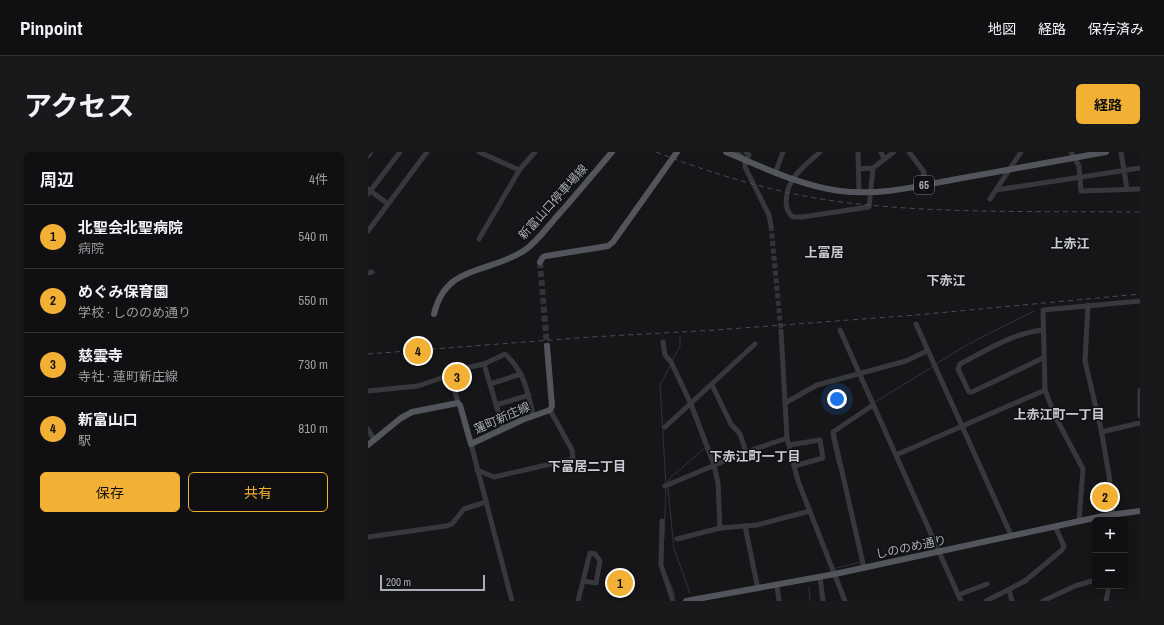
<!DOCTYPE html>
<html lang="ja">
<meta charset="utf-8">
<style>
:root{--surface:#101012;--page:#19191b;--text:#f1f3f6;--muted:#9c9d9f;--line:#303032;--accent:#f2b134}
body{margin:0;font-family:"Archivo Narrow","Noto Sans JP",sans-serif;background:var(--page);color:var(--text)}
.controls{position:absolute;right:12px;bottom:12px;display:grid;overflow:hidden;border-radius:6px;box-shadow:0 2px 6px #0003}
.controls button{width:36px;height:36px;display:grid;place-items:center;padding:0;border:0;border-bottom:1px solid var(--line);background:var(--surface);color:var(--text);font:20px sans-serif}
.scale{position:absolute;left:12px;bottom:10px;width:105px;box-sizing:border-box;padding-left:4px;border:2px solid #a8adb8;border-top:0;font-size:11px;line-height:14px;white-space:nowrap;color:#a8adb8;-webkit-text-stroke:3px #111113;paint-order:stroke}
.you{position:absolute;left:469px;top:247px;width:14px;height:14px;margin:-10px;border:3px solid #fff;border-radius:50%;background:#1a73e8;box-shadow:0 0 0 6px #1a73e833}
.badge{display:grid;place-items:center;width:26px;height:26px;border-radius:50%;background:var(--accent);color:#111;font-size:13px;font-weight:700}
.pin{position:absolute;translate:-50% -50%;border:2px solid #fff;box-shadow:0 1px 4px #0006}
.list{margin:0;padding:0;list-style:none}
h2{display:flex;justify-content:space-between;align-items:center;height:52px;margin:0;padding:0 16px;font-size:17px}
h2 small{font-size:13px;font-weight:400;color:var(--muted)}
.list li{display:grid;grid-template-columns:26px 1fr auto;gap:12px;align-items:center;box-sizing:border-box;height:64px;padding:0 16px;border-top:1px solid var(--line)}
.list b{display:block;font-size:15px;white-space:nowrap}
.list p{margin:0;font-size:13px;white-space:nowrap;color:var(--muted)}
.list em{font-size:13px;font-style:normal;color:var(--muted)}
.actions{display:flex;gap:8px;padding:12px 16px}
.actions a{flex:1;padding:9px 0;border:1px solid var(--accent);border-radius:6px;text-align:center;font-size:14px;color:var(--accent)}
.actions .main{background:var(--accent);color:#111}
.map{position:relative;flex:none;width:772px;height:449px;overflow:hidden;border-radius:6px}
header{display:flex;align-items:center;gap:24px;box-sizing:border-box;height:56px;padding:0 20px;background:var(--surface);border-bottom:1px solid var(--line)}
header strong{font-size:19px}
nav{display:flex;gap:22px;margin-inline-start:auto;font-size:14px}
.intro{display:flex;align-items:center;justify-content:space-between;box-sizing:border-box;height:96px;padding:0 24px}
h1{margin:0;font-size:28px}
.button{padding:10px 18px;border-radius:6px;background:var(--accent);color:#111;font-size:14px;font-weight:700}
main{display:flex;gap:24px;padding:0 24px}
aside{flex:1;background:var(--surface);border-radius:6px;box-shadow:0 2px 6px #0003}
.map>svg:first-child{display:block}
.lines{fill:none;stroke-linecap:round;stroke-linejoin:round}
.stream{stroke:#2c353c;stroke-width:1}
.minor-tunnel{stroke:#333438;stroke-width:5;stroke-dasharray:5 2.5;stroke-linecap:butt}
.major-tunnel{stroke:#333438;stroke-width:6;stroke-dasharray:6 3;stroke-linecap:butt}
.minor{stroke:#37383d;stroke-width:5}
.major{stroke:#53555c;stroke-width:6}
.rail{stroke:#4a4c52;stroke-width:1;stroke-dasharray:5 4;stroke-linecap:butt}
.labels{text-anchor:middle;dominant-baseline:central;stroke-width:3;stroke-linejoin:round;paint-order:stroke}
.shield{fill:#111113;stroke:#7b7e86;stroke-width:1}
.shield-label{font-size:11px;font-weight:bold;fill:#a8adb8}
.street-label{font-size:12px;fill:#a8adb8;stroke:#111113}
.neighbourhood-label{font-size:13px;font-weight:bold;fill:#c9ccd4;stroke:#111113}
</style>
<header>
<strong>Pinpoint</strong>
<nav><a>地図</a><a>経路</a><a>保存済み</a></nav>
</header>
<div class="intro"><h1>アクセス</h1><a class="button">経路</a></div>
<main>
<aside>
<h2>周辺<small>4件</small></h2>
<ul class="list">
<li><span class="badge">1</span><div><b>北聖会北聖病院</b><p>病院</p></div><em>540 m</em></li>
<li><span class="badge">2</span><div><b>めぐみ保育園</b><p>学校 · しののめ通り</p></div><em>550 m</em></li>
<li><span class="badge">3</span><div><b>慈雲寺</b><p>寺社 · 蓮町新庄線</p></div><em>730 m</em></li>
<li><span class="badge">4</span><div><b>新富山口</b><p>駅</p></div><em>810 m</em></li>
</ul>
<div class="actions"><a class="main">保存</a><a>共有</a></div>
</aside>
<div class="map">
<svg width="772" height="449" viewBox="0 0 772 449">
<rect width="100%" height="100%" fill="#161618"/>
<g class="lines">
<g class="stream">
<path d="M304,209L312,194V185"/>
<path d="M568,212L597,194L666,159"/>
<path d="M507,250L566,214"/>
<path d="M463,282L470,314"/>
<path d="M300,331L302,326L337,296"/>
<path d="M298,332L292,233L302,214"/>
<path d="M300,336L306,397L322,441"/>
<path d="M296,386L298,335"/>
<path d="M468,416L493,410"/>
<path d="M300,426L307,444"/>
<path d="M441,435L442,449"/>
</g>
<path class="minor-tunnel" d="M403,74L413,179"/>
<path class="major-tunnel" d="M172,110L179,194"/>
<g class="minor">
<path d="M111,0L151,18"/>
<path d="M369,0L377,8V15L401,63L403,74"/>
<path d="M452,0C443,8 431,17 425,27C418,38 414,57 425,65H434L501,55L505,16"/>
<path d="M490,0L491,41"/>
<path d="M513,0L516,7"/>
<path d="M541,0L556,20L553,34"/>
<path d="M703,0L711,14L713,39L772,37"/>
<path d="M753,0L759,37"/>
<path d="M0,4L3,0"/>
<path d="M377,8L381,3L378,0"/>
<path d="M491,17L505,16L526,0"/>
<path d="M408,19L415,0"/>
<path d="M0,37L20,52"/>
<path d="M628,38L772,16"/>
<path d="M0,42L32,0"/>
<path d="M622,47L653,0"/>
<path d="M0,79L59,0"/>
<path d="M111,87L152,17L167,0"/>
<path d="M0,121L4,120"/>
<path d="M720,153L717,209L733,277L741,323L746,368"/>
<path d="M548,172L643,383"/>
<path d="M472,178L593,449"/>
<path d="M675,178C645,181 619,198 592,212L590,217L601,240H604L675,206"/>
<path d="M413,179L419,286L424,306L430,329L477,449"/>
<path d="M295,190L297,203L303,210L323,252L346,313L350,331L352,376L389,373L442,359"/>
<path d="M122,232L153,222"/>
<path d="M344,233L363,272L372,282L378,300"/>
<path d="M772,238V264"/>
<path d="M0,239L50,234L82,223"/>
<path d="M90,251L82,221L88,218L116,212"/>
<path d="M417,251L449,233L538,209L559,199"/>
<path d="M128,253L161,243"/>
<path d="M297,275L387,192"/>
<path d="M135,276L116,212L137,202C156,219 160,240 165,263"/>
<path d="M0,277L6,288"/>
<path d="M733,280L772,271"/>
<path d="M103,292L144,449"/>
<path d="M421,293L452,288L455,306L426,314"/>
<path d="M528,303L677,238"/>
<path d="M109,318L126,325L205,307L204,298L182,258"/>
<path d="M297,334L378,300L419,286"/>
<path d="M294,369L293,413L305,449"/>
<path d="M711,369L715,317L687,264L677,238L675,158L772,149"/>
<path d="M377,374L390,437"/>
<path d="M0,385L78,374L84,372L96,357L118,350"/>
<path d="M309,387L352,376"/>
<path d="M496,416L465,280L505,253"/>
<path d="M452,425L455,449"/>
<path d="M409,434L411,449"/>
<path d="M641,438L644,449"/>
<path d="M590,443L619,432"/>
<path d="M210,449L222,401L227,402L232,409L228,431L215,429"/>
<path d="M618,449L657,429L694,398L696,394L687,374"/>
<path d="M675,449L707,434L727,428"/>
<path d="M738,449L741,434"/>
</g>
<g class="major">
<path d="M358,0C394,15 433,34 472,39C512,44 551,34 589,27C639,18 688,9 738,0"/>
<path d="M172,110L175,105L178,104L240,94L245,90L309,0"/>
<path d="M66,162C78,111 122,122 157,98C170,89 180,74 191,62C209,42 226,21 244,0"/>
<path d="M0,293L33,266L44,260L90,251L92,253L103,292L154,268L182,258L184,254L179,194"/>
<path d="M318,449L467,422L735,364L772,359"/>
</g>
<g class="rail">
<path d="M288,0C350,24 415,43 481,51C577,62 676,59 772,60"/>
<path d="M0,202L223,185L348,178L548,163L772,142"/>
</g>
</g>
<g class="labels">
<rect class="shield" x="546" y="24" width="20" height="18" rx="3"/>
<g class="shield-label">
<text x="556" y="33">65</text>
</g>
<g class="street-label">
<text transform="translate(185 50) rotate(-48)">新富山口停車場線</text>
<text transform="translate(134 266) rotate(-24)">蓮町新庄線</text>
<text transform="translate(543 395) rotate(-12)">しののめ通り</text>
</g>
<g class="neighbourhood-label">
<text x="702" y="91">上赤江</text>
<text x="456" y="100">上冨居</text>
<text x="578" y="128">下赤江</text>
<text x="691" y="262">上赤江町一丁目</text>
<text x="387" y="304">下赤江町一丁目</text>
<text x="219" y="314">下冨居二丁目</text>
</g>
</g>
</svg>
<div class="controls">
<button>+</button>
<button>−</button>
</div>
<div class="scale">200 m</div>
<div class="you"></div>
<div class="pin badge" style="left:252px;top:431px">1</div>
<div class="pin badge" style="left:737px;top:345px">2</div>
<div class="pin badge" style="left:89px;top:225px">3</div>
<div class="pin badge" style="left:50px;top:199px">4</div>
</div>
</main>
